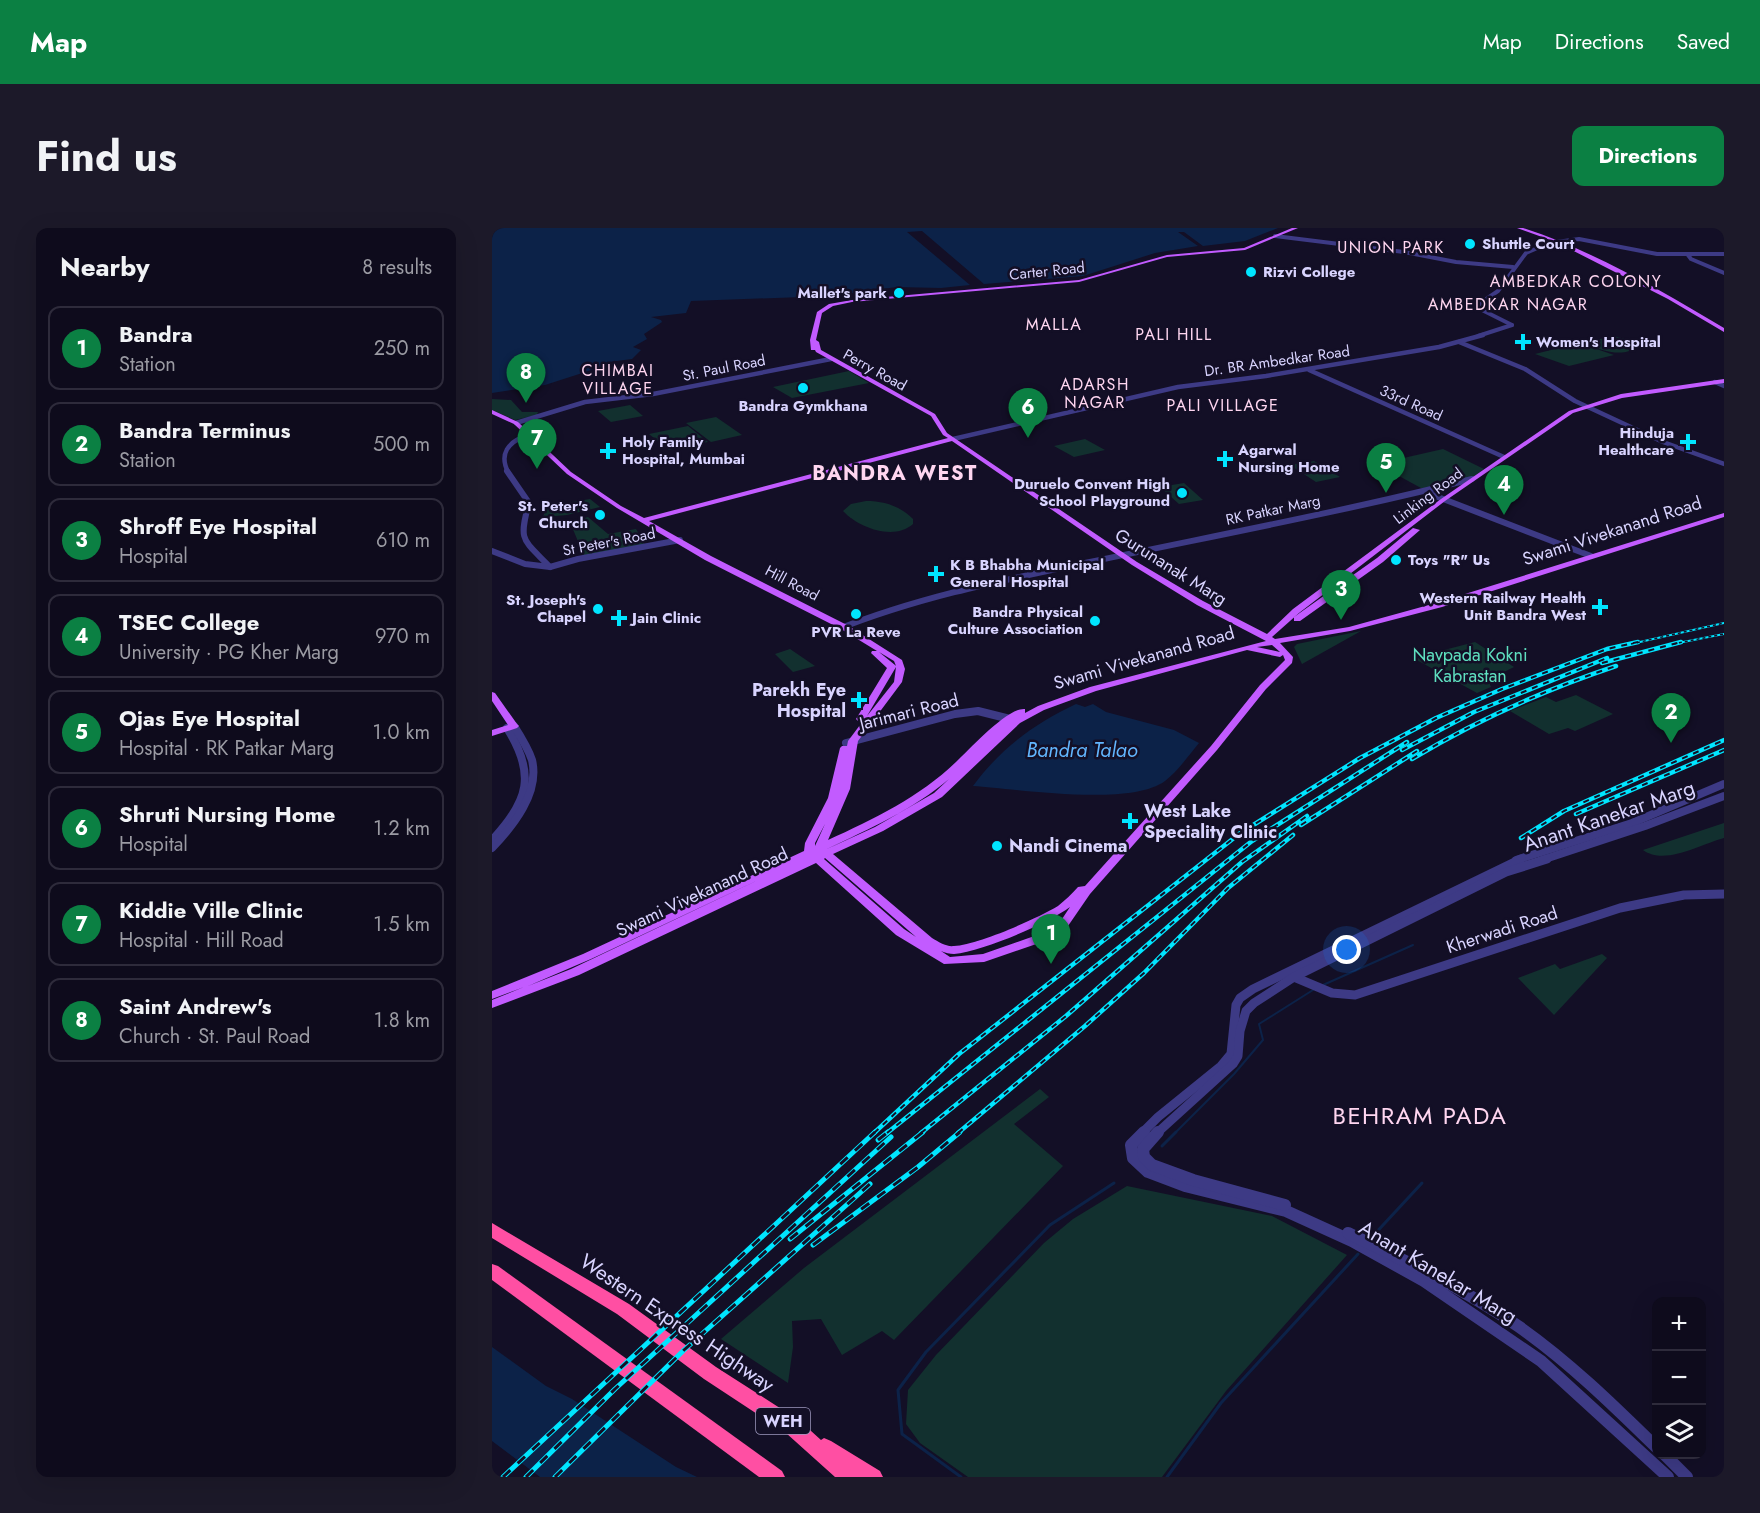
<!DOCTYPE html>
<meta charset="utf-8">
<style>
:root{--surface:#0e0b1c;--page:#1c1929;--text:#f1f3f6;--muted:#9b9ba3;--line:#2e2b3b;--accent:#0b8043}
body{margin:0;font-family:Jost,sans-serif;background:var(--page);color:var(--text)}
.controls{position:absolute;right:18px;bottom:18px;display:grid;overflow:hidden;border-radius:12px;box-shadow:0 6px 24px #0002}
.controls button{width:54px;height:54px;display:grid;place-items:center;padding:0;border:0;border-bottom:2px solid var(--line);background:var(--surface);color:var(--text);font:30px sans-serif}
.you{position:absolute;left:855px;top:722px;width:21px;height:21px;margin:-15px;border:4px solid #fff;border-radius:50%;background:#1a73e8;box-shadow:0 0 0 9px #1a73e833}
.badge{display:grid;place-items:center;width:39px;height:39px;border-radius:50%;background:var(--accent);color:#fff;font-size:20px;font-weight:700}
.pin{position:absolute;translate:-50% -50px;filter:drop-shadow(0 2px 3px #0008)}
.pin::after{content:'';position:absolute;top:32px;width:21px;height:18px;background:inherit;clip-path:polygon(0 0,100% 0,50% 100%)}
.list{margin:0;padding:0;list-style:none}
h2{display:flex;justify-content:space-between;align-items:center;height:78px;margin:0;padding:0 24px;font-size:26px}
h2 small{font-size:20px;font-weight:400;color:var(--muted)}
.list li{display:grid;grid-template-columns:39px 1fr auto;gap:18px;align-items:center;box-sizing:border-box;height:84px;margin:0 12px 12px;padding:0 12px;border:2px solid var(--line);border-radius:12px}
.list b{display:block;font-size:22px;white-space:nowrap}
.list p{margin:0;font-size:20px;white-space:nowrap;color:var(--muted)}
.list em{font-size:20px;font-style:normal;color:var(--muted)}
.icon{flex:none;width:33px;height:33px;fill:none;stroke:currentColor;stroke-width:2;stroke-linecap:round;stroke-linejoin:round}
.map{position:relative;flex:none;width:1232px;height:1249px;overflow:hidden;border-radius:12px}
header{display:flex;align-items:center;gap:36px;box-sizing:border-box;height:84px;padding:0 30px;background:var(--accent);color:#fff}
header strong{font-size:28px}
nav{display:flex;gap:33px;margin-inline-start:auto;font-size:21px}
.intro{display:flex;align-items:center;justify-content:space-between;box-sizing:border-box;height:144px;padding:0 36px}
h1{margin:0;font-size:42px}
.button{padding:15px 27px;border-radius:12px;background:var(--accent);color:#fff;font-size:21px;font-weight:700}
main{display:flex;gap:36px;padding:0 36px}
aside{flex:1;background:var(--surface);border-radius:12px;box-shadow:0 6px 24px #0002}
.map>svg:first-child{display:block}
.green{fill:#12302f}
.water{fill:#0c2248}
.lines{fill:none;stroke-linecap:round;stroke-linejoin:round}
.stream-far1{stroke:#0c2248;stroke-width:2}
.stream{stroke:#0c2248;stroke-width:3}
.minor-far5{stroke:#3d3a85;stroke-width:4}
.minor-far4{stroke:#3d3a85;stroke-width:4.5}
.minor-far3{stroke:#3d3a85;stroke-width:6}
.minor-far2{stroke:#3d3a85;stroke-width:8}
.minor-far1{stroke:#3d3a85;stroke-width:9}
.minor{stroke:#3d3a85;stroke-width:12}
.major{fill:#c25bff;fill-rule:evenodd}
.highway{fill:#ff4fa3;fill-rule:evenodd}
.rail-far2-casing{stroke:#00e5ff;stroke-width:2}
.rail-far1-casing{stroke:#00e5ff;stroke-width:4.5}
.rail-casing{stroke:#00e5ff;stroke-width:5}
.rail-far2{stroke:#130f26;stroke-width:1.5;stroke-dasharray:3;stroke-linecap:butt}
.rail-far1{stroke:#130f26;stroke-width:2;stroke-dasharray:6;stroke-linecap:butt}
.rail{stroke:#130f26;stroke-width:3;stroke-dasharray:10;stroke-linecap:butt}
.poi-dot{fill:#00e5ff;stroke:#130f26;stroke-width:2}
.labels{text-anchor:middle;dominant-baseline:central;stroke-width:5;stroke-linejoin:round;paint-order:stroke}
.far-poi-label{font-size:15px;font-weight:bold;fill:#d9d4ff;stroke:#130f26;text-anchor:start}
.far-street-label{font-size:15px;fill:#d9d4ff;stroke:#130f26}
.far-neighbourhood-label{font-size:16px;letter-spacing:1.5px;fill:#ffd6f0;stroke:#130f26}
.shield{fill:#130f26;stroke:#9e99be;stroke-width:1.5}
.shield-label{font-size:16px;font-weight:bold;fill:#d9d4ff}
.street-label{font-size:18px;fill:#d9d4ff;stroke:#130f26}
.park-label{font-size:18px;fill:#5fe0c0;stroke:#130f26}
.poi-label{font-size:18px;font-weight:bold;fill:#d9d4ff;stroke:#130f26;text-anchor:start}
.far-district-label{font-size:20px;font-weight:bold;letter-spacing:1.5px;fill:#ffd6f0;stroke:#130f26}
.water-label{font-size:20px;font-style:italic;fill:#62b6ff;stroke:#130f26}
.near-street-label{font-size:21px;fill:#d9d4ff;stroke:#130f26}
.near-neighbourhood-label{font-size:24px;letter-spacing:1.5px;fill:#ffd6f0;stroke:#130f26}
</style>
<header>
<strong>Map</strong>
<nav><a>Map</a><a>Directions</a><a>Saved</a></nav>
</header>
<div class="intro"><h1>Find us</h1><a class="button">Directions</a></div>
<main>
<aside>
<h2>Nearby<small>8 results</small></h2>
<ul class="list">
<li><span class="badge">1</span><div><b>Bandra</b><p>Station</p></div><em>250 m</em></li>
<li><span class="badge">2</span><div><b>Bandra Terminus</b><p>Station</p></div><em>500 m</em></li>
<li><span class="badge">3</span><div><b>Shroff Eye Hospital</b><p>Hospital</p></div><em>610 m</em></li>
<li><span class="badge">4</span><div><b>TSEC College</b><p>University · PG Kher Marg</p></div><em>970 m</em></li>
<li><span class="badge">5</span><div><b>Ojas Eye Hospital</b><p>Hospital · RK Patkar Marg</p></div><em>1.0 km</em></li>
<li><span class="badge">6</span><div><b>Shruti Nursing Home</b><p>Hospital</p></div><em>1.2 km</em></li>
<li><span class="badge">7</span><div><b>Kiddie Ville Clinic</b><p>Hospital · Hill Road</p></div><em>1.5 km</em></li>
<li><span class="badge">8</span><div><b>Saint Andrew's</b><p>Church · St. Paul Road</p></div><em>1.8 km</em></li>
</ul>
</aside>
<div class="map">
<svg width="1232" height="1249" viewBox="0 0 1232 1249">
<rect width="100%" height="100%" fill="#130f26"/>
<g class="green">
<path d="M1122,108L1140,113L1146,118C1131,131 1110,122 1089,115Z"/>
<path d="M1087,115L1122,127L1077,138L1043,126Z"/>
<path d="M357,143L377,155L300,170L281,159Z"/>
<path d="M0,171L19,172L30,184H46L45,187L23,192L0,182Z"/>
<path d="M138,177L151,188L119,194L106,183Z"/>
<path d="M224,189L250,207L219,214L194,195Z"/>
<path d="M196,198L216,214L177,222L157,206Z"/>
<path d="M593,211L613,222L582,229L562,218Z"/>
<path d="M951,221L992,241L980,250L934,260H929L885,236Z"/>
<path d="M822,233L848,249L824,254L798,237Z"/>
<path d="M692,255L711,272L687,276L668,259Z"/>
<path d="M98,271L108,279L75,287L51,289L55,278Z"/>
<path d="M374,273C392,273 408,278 421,291V296C402,313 367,300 351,283L359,276Z"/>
<path d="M96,289L116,306L144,301L153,317L92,328L78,294Z"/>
<path d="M869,403L810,436L802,419L805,416Z"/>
<path d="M983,414L1022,439L996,452L999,459L985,465L921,430Z"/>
<path d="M298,421L323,438L301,444L283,426Z"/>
<path d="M1084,467L1121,486L1083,503L1076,500L1057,506L1018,483L1054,469L1064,474Z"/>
<path d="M1232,595V610C1209,616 1173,638 1151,622Z"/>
<path d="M1110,726L1115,730L1062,787L1026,750L1063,736L1068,741Z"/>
<path d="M548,861L557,869L522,896L571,938L402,1112L390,1103L350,1127L329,1091L300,1093L301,1119L296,1155L229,1111L312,1040Z"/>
<path d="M635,958L780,988L855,1027L734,1163L670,1249H476L428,1215L414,1196L416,1162L444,1127L552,1015L581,991Z"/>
</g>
<g class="water">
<path d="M0,0H786L753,13L711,18L692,4H686L706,18L663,25L591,48L492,56L430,3L415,4L478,57L449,60L405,59L338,68L199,73L194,85L159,89L169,92L170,94L152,106L155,111L141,119L149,122L140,131L117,134L109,139L53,157L0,165Z"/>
<path d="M584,476L593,479L601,476L614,484L682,502L707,515C697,527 686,543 673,553C638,579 526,561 481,558C508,521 543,495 584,476Z"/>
<path d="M0,1119L54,1158L80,1171L184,1239L205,1249H48L0,1213Z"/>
</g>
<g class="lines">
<g class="stream-far1">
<path d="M831,757L921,717"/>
<path d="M683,905L742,846L771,812L767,796L821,762"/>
</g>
<g class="stream">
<path d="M670,918L684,904"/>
<path d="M879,1010L930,955"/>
<path d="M469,1249L410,1206L406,1162L434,1124L558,997L622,955"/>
<path d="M675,1249L729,1175L866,1026"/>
</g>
<g class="minor-far5">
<path d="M783,8L912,24L964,34L1021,39"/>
<path d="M1196,27L1199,31L1232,45"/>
<path d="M1020,97L988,81L987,76L1006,63L1034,25L1057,15L1087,11L1165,26H1232"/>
<path d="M986,108L1020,97"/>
</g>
<g class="minor-far4">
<path d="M967,114L1033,141L1083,173L1171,214L1232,236"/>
<path d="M817,142L1012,229"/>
<path d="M1223,154L1232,158"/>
<path d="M24,195L93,174L161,166L339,131"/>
<path d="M461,211L686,159L774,148L947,119L991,107"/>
<path d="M16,244C7,226 16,214 34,208"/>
</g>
<g class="minor-far3">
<path d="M15,243L37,275C26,314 31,311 58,339"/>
<path d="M933,264L1099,328"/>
<path d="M0,323L33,336L58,339L86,331L188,312"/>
<path d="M344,402C426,369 512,352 598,334C726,307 854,283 980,251"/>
</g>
<g class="minor-far2">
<path d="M354,515L463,486L486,483L522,492"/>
<path d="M0,612C37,573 44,546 15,500"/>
<path d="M0,620C21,598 48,565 40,532C36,520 29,509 22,498"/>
<path d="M1024,632L1140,595L1232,556"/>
<path d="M1050,632L1153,598L1232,568"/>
</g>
<g class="minor-far1">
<path d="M802,749L840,765L863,767L1128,680L1192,667L1232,666"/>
<path d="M650,905L666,889L729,838L739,826L744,777L748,770L761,761L1029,631"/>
<path d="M665,905L741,836L746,828L748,803L754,783L762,775L802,749L1014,644L1055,631"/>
</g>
<g class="minor">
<path d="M652,904L639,917L641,930L656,944L693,958L794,983L860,1013L932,1053L1049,1133L1176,1249"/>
<path d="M666,904L651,921L652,929L660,937L701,952L793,977"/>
<path d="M856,1005C914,1033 972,1061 1026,1098C1076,1133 1120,1176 1164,1219"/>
<path d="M1172,1226L1195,1249"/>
</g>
<g class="major">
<path d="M800,0H806L753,22L675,29L587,54L360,74L341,78L330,85L324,112L327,114L329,122L443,186L455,205L645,334L711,373L775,406L801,381L949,271L1077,183L1129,166L1232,151V155L1130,170L1081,185L953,273L807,385L780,409L783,411L857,399L944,375L1232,285V289L950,379L858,403L788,415L801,429L800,435L774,461L725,522L598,666L576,698L556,712L492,734L452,736L404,707L324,635L87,747L0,780V772L32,759L0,771V763L91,726L312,623L313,615L336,570L348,520L350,518H355L356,513L371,493H366L364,491L395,440L379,425L380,423H385L349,401L213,332L125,280L75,246L22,196L0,186V182L26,194L79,244L129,278L152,290L456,210L451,207L439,188L324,124L323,122H319L318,112L325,84L337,76L360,72L587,52L675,27L752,20ZM460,213L640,337L705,377L774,413L598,459L546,478L533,485V481C516,479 478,521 465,533C428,569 382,591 336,612L358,561L366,513L410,454L413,441L410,432L355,397L219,328L157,293ZM780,417L788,424L765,419ZM755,422L788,429L791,427L793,432L768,457L719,518L593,658L586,659C580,666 573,672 566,678C544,691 486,717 462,718C454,719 447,714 440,710L341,626L391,603L450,569L528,495L552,482L604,463ZM387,424L402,433L404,438L403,437ZM404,439L402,454L375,488ZM457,551L442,565L383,599L335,621C377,601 422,581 457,551ZM333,596L323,618V615ZM317,628L79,741L36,758L99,731ZM333,630L424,709L412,701L332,631ZM578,679L568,694L548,706L491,726L458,729L449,723C453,725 458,726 462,726C491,723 555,696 578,679Z"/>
<path d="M1025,0H1031C1102,23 1168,62 1232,100V104L1176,71L1064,14Z"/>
<path d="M921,300L928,302L891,334L808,393H802V389L885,330Z"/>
<path d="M0,464L3,465L25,496L27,498L25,500L0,508V502L16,497L0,473Z"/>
</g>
<g class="highway">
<path d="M0,995L137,1076L224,1139L308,1193L329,1212L332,1210L339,1213L388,1243L391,1249H343L294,1205L212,1151L125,1086L0,1010Z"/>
<path d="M0,1036L6,1038L290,1243L293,1249H267L0,1052Z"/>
</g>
<defs>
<g id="rail-far2">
<path d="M1139,416L1232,395"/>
<path d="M1181,416L1232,406"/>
</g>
<g id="rail-far1">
<path d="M1110,435L1189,414"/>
<path d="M910,522L982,484L1115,430"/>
<path d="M920,531C985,492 1052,462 1124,438"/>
<path d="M1084,586L1232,522"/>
<path d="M809,597L925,523"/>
<path d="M1029,610L1072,583L1232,512"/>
<path d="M382,905L467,826L747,606L868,530L944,490L1010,461L1115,421L1146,414"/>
<path d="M395,905L760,613L915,514"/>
<path d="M429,905L574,788L750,634L815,588"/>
<path d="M466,905L593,798L652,745L736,660L801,607"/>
</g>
<g id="rail">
<path d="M386,912L396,904"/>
<path d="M298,1011L431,904"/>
<path d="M321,1017L426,939L468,904"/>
<path d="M11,1249L383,904"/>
<path d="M34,1249L123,1161L399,909"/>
<path d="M63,1249L192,1122L378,956"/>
</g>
</defs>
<use href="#rail-far2" class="rail-far2-casing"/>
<use href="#rail-far1" class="rail-far1-casing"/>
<use href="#rail" class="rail-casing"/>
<use href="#rail-far2" class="rail-far2"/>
<use href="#rail-far1" class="rail-far1"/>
<use href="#rail" class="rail"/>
</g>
<g class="poi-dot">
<circle cx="978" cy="16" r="6"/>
<circle cx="759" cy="44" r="6"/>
<circle cx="407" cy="65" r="6"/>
<path d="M1028 105h6v6h6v6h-6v6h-6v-6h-6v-6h6z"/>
<circle cx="311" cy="160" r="6"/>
<path d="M1193 205h6v6h6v6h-6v6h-6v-6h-6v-6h6z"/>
<path d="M113 214h6v6h6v6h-6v6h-6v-6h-6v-6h6z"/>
<path d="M730 222h6v6h6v6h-6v6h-6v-6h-6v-6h6z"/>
<circle cx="690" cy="265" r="6"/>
<circle cx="108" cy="287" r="6"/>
<circle cx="904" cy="332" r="6"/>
<path d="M441 337h6v6h6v6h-6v6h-6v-6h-6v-6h6z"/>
<path d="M1105 370h6v6h6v6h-6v6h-6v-6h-6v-6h6z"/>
<circle cx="106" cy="381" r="6"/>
<circle cx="364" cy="386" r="6"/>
<path d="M124 381h6v6h6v6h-6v6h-6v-6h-6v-6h6z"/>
<circle cx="603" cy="393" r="6"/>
<path d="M364 463h6v6h6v6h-6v6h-6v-6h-6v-6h6z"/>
<path d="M635 584h6v6h6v6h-6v6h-6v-6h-6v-6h6z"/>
<circle cx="505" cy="618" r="6"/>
</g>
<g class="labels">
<g class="far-poi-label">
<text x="990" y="16">Shuttle Court</text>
<text x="771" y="44">Rizvi College</text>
<text x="395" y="65" text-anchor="end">Mallet's park</text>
<text x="1044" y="114">Women's Hospital</text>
<text x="311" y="178" text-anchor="middle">Bandra Gymkhana</text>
<text x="1182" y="205" text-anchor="end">Hinduja<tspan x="1182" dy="17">Healthcare</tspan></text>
<text x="130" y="214">Holy Family<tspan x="130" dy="17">Hospital, Mumbai</tspan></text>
<text x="746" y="222">Agarwal<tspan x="746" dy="17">Nursing Home</tspan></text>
<text x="678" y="256" text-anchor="end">Duruelo Convent High<tspan x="678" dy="17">School Playground</tspan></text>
<text x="96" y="278" text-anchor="end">St. Peter's<tspan x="96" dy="17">Church</tspan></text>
<text x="916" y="332">Toys "R" Us</text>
<text x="458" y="337">K B Bhabha Municipal<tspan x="458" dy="17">General Hospital</tspan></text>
<text x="1094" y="370" text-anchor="end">Western Railway Health<tspan x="1094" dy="17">Unit Bandra West</tspan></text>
<text x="94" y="372" text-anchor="end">St. Joseph's<tspan x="94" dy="17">Chapel</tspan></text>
<text x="591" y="384" text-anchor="end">Bandra Physical<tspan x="591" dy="17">Culture Association</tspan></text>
<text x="140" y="390">Jain Clinic</text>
<text x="364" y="404" text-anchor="middle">PVR La Reve</text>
</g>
<g class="far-street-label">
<text transform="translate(555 43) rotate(-6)">Carter Road</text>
<text transform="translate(785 133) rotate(-8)">Dr. BR Ambedkar Road</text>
<text transform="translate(232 140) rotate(-11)">St. Paul Road</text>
<text transform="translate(383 142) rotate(29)">Perry Road</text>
<text transform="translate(919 175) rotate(24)">33rd Road</text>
<text transform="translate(936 268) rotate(-37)">Linking Road</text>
<text transform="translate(781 282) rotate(-12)">RK Patkar Marg</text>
<text transform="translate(117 314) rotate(-11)">St Peter's Road</text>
<text transform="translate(300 355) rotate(28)">Hill Road</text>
</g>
<g class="far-neighbourhood-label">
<text x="899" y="19">UNION PARK</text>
<text x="1084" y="53">AMBEDKAR COLONY</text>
<text x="1016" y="76">AMBEDKAR NAGAR</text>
<text x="562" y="96">MALLA</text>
<text x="682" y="106">PALI HILL</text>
<text x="126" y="142">CHIMBAI<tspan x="126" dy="18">VILLAGE</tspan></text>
<text x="603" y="156">ADARSH<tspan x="603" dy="18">NAGAR</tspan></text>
<text x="731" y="177">PALI VILLAGE</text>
</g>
<rect class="shield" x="264" y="1180" width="54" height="26" rx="4.5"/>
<g class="shield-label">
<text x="291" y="1193">WEH</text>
</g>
<g class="street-label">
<text transform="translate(1120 303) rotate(-18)">Swami Vivekanand Road</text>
<text transform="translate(679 339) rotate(32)">Gurunanak Marg</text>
<text transform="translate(652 430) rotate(-16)">Swami Vivekanand Road</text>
<text transform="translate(417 484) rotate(-14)">Jarimari Road</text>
<text transform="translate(210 664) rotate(-25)">Swami Vivekanand Road</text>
<text transform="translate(1010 702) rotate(-18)">Kherwadi Road</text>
</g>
<g class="park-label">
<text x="978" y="427">Navpada Kokni<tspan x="978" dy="21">Kabrastan</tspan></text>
</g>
<g class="poi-label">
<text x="354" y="462" text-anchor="end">Parekh Eye<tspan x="354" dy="21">Hospital</tspan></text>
<text x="652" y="583">West Lake<tspan x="652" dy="21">Speciality Clinic</tspan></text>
<text x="517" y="618">Nandi Cinema</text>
</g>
<g class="far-district-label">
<text x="403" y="245">BANDRA WEST</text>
</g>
<g class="water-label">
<text x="590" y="522">Bandra Talao</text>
</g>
<g class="near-street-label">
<text transform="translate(1117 588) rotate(-19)">Anant Kanekar Marg</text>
<text transform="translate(946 1044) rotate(31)">Anant Kanekar Marg</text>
<text transform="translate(185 1095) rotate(34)">Western Express Highway</text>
</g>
<g class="near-neighbourhood-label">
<text x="928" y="887">BEHRAM PADA</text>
</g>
</g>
</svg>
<div class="controls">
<button>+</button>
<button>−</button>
<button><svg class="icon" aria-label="layers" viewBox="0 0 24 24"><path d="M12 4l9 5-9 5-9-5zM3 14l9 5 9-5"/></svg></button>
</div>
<div class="you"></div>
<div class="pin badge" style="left:559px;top:736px">1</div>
<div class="pin badge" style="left:1179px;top:515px">2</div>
<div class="pin badge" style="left:849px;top:392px">3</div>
<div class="pin badge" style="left:1012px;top:287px">4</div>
<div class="pin badge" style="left:894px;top:265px">5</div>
<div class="pin badge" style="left:536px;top:210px">6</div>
<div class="pin badge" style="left:45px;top:241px">7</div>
<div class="pin badge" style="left:34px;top:175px">8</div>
</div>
</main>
